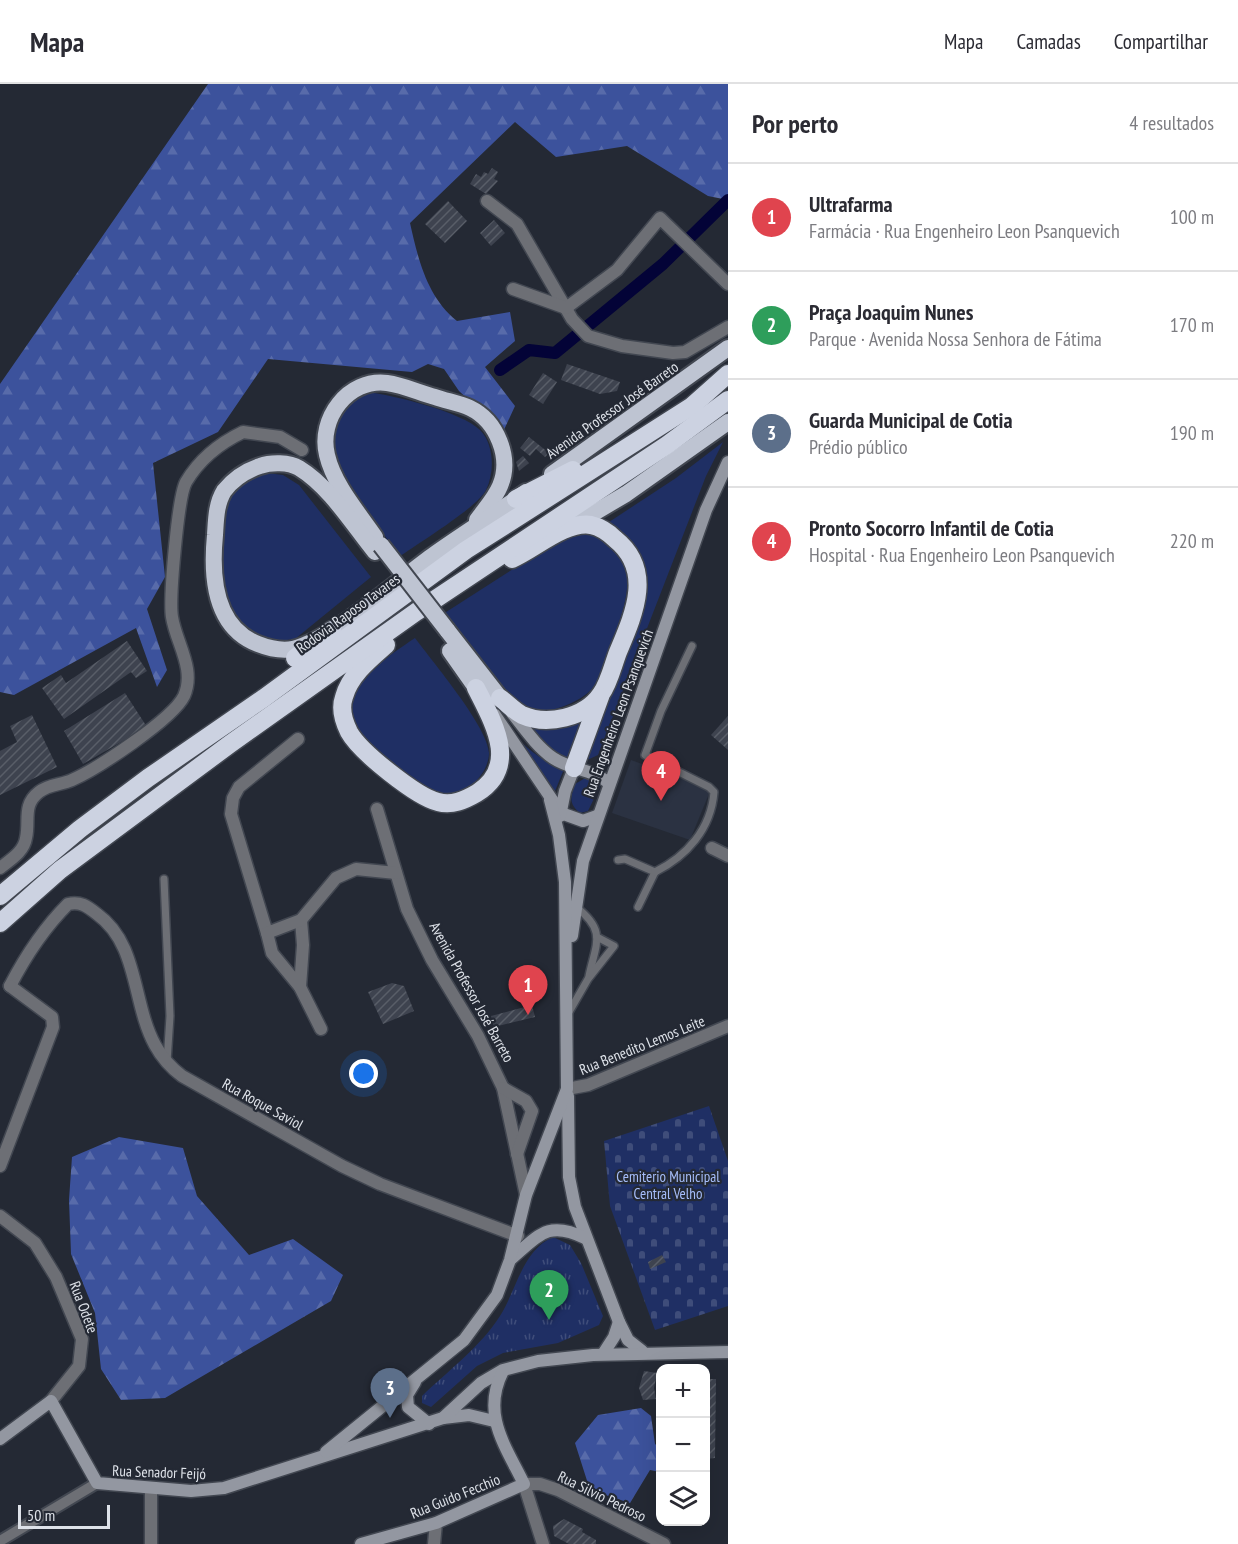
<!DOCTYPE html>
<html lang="pt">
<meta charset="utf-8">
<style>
:root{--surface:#fff;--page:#f2f2f3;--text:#2b2b33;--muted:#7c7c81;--line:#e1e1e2;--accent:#d93025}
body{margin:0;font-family:"PT Sans Narrow",sans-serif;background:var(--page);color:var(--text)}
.controls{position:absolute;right:18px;bottom:18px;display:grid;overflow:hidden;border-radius:12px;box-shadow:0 6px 24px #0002}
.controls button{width:54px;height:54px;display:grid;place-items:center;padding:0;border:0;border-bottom:2px solid var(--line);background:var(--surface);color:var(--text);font:30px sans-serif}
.scale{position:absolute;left:18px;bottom:15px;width:92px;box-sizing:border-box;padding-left:6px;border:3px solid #dee2e9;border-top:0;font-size:16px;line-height:21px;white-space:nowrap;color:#dee2e9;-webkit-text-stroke:4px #242934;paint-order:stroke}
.you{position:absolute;left:364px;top:990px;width:21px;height:21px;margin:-15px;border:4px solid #fff;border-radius:50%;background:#1a73e8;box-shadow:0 0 0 9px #1a73e833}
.badge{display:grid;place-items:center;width:39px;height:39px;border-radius:50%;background:var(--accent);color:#fff;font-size:20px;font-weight:700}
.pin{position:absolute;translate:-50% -50px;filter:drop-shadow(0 2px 3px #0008)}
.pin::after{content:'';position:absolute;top:32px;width:21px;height:18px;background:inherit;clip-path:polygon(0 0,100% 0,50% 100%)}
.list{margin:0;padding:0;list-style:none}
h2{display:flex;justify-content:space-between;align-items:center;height:78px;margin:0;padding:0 24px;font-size:26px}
h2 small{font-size:20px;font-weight:400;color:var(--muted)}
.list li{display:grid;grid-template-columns:39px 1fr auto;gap:18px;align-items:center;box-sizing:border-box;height:108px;padding:0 24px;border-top:2px solid var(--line)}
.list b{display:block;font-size:22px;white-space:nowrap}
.list p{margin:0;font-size:20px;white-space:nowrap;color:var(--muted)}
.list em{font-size:20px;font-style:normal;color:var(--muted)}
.icon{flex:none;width:33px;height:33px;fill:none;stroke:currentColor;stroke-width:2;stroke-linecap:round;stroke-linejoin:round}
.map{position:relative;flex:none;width:728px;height:1460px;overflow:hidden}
header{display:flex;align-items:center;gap:36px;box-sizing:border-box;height:84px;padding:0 30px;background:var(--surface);border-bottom:2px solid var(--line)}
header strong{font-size:28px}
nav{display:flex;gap:33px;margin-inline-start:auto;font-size:21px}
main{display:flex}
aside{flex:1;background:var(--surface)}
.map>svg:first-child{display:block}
.built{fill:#2b3242}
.grass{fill:#1f2f64}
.forest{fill:url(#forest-firs)}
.cemetery{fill:url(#cemetery-stones)}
.park{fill:url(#park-tufts)}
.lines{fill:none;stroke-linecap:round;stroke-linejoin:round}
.canal{stroke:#030337;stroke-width:12}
.building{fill:url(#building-hatch)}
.service-casing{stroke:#424751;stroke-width:10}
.pedestrian-casing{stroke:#424751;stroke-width:14}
.minor-casing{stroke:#424751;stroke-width:15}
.tertiary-casing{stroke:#424751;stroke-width:15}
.secondary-casing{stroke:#424751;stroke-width:15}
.trunk-casing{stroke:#424751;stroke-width:20}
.motorway-casing{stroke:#424751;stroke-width:21}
.service{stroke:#6d6f75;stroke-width:7}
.pedestrian{stroke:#6d6f75;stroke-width:10}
.minor{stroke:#6d6f75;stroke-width:12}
.tertiary{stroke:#6d6f75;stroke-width:12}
.secondary{stroke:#9397a1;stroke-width:12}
.trunk{stroke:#bec4d2;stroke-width:16}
.motorway{stroke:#ccd2e1;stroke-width:18}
.trunk-bridge-casing{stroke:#424751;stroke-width:20;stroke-linecap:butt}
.trunk-bridge{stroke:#bec4d2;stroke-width:16}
.labels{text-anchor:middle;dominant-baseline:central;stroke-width:4.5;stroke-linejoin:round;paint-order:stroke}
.street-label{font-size:15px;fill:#dee2e9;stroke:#242934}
.park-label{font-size:15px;fill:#a6bdfa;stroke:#242934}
</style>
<header>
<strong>Mapa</strong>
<nav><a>Mapa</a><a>Camadas</a><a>Compartilhar</a></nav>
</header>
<main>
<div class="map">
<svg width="728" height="1460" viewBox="0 0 728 1460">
<defs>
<pattern id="forest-firs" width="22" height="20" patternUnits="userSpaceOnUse" patternTransform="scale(1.5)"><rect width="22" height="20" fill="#3c529c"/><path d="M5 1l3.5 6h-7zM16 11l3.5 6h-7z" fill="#586baa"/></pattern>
<pattern id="cemetery-stones" width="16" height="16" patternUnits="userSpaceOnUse" patternTransform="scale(1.5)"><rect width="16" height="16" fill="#1f2f64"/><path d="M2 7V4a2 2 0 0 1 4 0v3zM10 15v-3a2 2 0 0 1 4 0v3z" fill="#3f4d7a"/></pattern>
<pattern id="park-tufts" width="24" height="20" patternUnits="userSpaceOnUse" patternTransform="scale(1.5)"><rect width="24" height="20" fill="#1f2f64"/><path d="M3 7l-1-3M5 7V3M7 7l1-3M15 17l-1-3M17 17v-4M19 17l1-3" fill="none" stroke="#3f4d7a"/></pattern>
<pattern id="building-hatch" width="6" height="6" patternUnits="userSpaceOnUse" patternTransform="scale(1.5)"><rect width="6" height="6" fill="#3e434f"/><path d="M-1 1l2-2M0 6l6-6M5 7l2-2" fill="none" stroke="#595e68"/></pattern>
</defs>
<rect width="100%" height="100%" fill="#242934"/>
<path class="built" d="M631,676L711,705L690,756L612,729Z"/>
<g class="grass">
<path d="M367,308C393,311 462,328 480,346C494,360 495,388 486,406C478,423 417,460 399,473L329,369L341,322Z"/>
<path d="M723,358L706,392L598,671L583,678L645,521L644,493L606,440L676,394Z"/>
<path d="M267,389L283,391L299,401L371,493L295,555L271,558L237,541L225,522L221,435L227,413L241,398Z"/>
<path d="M574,446C648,458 630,514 609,564C604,576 600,597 591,606C578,619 546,632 527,626C500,615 462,554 443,530Z"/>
<path d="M415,554C432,577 488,643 489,669C489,681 481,693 473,700C434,733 383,672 355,648L349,616C366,587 388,572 415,554Z"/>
<path d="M481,606C508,642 520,668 564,685L553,712Z"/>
<path d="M589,628L571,675C548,672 534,649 520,633Z"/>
<path d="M587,693L601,700L588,727L580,729C568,719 571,713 575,700Z"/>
</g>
<g class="forest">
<path d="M208,0H728V116L708,112L627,62L556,73L515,38L410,139C418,175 427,213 457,237L510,228L515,257L485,283L515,322L503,348L459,307L444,285L428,280L412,288L268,275L218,348L153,379L165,493L147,525L167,586L157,603L136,544L14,611L0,608V300Z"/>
<path d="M119,1053L183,1064L197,1112L249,1171L293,1155L343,1191L331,1217L165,1314L121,1316L101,1285L95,1229L71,1170L69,1116L72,1073Z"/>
<path d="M641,1324L651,1332L655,1360L660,1364V1388L650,1386L630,1419L590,1406L575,1359L598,1331Z"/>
</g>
<path class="cemetery" d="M709,1022L728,1077V1222L655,1246L610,1122L604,1057Z"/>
<path class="park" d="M553,1153L570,1161L581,1179L603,1232L599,1241L558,1259L503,1269L477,1282L431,1323L422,1319V1312C448,1287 481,1262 500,1232C517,1205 522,1167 553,1153Z"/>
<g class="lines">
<path class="canal" d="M500,286L529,266L555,269L663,180L728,116"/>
</g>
<g class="building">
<path d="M492,84L498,88L494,95L498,97L486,110L470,100L476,90L481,93L484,88L488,90Z"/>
<path d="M448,117L467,137L445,159L425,140Z"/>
<path d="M494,136L505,149L491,162L480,149Z"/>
<path d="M567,280L620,298L617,307L600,310L561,296Z"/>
<path d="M543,289L557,298L543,320L529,311Z"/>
<path d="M529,353L549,369L545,373L536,365L530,372L520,364Z"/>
<path d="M523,372L529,379L519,387L516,378Z"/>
<path d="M127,557L147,587L136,594L131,588L64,635L42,604L61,591L66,599Z"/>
<path d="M125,609L147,643L83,680L64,647Z"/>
<path d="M32,631L57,683L0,711V667L17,658L10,642Z"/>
<path d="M728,632V666L711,651Z"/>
<path d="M392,899L404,902L414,927L383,940L368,908Z"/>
<path d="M532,921L535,933L494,943L491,932Z"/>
<path d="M662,1171L666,1178L650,1185L648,1178Z"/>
<path d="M644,1287L657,1289L654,1304L656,1315L643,1316L639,1304Z"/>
<path d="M706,1295H716L715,1374L706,1375Z"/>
<path d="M659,1310H660V1349H658Z"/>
<path d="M564,1435L583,1445L582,1448L596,1456V1460H569L554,1452L553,1442Z"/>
</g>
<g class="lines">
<defs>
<g id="service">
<path d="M618,776L625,775L655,788L638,823"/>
<path d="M655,788C687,772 711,745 714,708L709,703L645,671L661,627L692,562"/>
<path d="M164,795L170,932L167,978"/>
<path d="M576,823C607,847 596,859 589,892"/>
<path d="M569,928L588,895L614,862L597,853"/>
</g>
<path id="pedestrian" d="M0,1457L97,1399"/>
<g id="minor">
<path d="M487,117L517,140L572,235L588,252L622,262L673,269L685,268L728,243"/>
<path d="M513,205L566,224L617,186L660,134L728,200"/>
<path d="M377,725L407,825L432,876L478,952L503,1004L526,1111"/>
<path d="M712,764L728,772"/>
<path d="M0,784C10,776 24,768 26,754C30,737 22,721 39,708C49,700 61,701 72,696C97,685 173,635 184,612C196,585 176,559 172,533C169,515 178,412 186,398C199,376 220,359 243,348L280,353L302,366"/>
<path d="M267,849L231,730L233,714L239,703L298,655"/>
<path d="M10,902C26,871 43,845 68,820C80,817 87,822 97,830C139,860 132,919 155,961C162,974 170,983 182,992L342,1082L380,1100L518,1152"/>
<path d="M300,903L303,861L301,836"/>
<path d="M321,945L300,903L272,869L267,849L301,836L336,794L356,785L396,789"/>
<path d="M503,1004L526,1017L532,1027L517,1070"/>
<path d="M567,1005L588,1001L728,942"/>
<path d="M0,1082L53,943L52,933L10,902"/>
<path d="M0,1132L35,1159L56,1193L82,1255L79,1282L51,1317"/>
<path d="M524,1400H540L558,1406L664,1460"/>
<path d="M151,1405V1460"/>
<path d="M434,1460L436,1439"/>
</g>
<path id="tertiary" d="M524,1400L543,1460"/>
<g id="secondary">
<path d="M512,629C524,644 537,663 553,674C571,686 592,685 609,699"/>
<path d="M495,631L561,729L583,737L597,732"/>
<path d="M560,732L565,707L574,684"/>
<path d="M572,852L583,777L706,426L728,378"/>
<path d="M568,1012L569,1093L575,1123L619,1238L628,1256L642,1267"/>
<path d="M511,1175C539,1151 548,1136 585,1154"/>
<path d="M603,1270L614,1253L619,1238"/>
<path d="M415,1298L407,1311L408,1323L429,1340"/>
<path d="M443,1334L469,1331L494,1337"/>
<path d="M0,1355L51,1317L97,1399L191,1407L224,1404L443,1334L481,1299L503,1286L538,1277L593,1271L728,1268"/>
<path d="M326,1368L464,1256L497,1211L510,1176L526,1111L567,1005L565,798L559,751L550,716"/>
<path d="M361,1460L436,1439L524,1400C505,1361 481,1330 503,1287"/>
</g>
<g id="trunk">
<path d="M552,390L728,264"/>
<path d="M572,442L626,410L728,338"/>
<path d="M375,453C358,428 334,401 327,371C318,335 348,294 387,299C403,301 420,309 435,313C446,317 459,319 470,324C497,337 512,374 500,402C495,414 485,425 477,436"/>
<path d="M375,468C353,441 330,403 299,384C289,378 271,378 260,382C245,387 234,394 224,407C216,420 216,436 215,451C211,491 214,543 258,560C268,564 281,567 293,565C333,555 397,497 432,472C463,450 495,430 526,408"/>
<path d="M447,546L500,614"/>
<path d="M450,567L476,604"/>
</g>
<g id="motorway">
<path d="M516,415L573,386"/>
<path d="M386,561C370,575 350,591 344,613C340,624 344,638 349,648C360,668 417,713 438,718C452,722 465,716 477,709C520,682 493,638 476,604"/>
<path d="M295,574L332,546"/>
<path d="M500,614C507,619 514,627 522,631C547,642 585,634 601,610C609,599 613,581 618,568C634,530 654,486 615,455C609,449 600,443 591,441C565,437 535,465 512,475"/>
<path d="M574,684L600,613"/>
<path d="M0,812L80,745L148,694L264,614L466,466L692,322L728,290"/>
<path d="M0,839L60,786L230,660L416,528L667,361L728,316"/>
</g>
</defs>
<use href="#service" class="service-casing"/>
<use href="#pedestrian" class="pedestrian-casing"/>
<use href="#minor" class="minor-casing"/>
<use href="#tertiary" class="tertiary-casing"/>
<use href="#secondary" class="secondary-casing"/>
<use href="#trunk" class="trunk-casing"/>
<use href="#motorway" class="motorway-casing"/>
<use href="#service" class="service"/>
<use href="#pedestrian" class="pedestrian"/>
<use href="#minor" class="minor"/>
<use href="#tertiary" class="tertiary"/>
<use href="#secondary" class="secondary"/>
<use href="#trunk" class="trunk"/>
<use href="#motorway" class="motorway"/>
<defs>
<path id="trunk-bridge" d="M381,461L447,546"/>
</defs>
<use href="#trunk-bridge" class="trunk-bridge-casing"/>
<use href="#trunk-bridge" class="trunk-bridge"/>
</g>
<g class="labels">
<g class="street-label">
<text transform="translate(612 326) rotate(-35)">Avenida Professor José Barreto</text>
<text transform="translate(348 529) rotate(-36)">Rodovia Raposo Tavares</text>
<text transform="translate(618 629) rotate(-70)">Rua Engenheiro Leon Psanquevich</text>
<text transform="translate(472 908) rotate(61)">Avenida Professor José Barreto</text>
<text transform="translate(642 961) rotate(-22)">Rua Benedito Lemos Leite</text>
<text transform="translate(263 1020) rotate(29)">Rua Roque Saviol</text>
<text transform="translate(84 1223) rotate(69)">Rua Odete</text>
<text transform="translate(159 1388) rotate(2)">Rua Senador Feijó</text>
<text transform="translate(455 1412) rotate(-22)">Rua Guido Fecchio</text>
<text transform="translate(602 1412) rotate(26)">Rua Silvio Pedroso</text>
</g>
<g class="park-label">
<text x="668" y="1092">Cemiterio Municipal<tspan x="668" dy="17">Central Velho</tspan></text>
</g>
</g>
</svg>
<div class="controls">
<button>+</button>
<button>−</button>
<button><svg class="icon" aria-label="layers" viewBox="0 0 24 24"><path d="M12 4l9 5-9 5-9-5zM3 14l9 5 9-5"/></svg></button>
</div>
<div class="scale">50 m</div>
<div class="you"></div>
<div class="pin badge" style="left:528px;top:931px;background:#e0444e">1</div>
<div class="pin badge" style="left:549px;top:1236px;background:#2e9e5b">2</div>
<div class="pin badge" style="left:390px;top:1334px;background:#5c6f8a">3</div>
<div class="pin badge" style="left:661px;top:717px;background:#e0444e">4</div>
</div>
<aside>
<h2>Por perto<small>4 resultados</small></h2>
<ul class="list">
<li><span class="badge" style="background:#e0444e">1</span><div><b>Ultrafarma</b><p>Farmácia · Rua Engenheiro Leon Psanquevich</p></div><em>100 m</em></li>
<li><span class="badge" style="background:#2e9e5b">2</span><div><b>Praça Joaquim Nunes</b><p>Parque · Avenida Nossa Senhora de Fátima</p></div><em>170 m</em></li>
<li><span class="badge" style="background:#5c6f8a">3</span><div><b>Guarda Municipal de Cotia</b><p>Prédio público</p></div><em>190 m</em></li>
<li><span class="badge" style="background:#e0444e">4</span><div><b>Pronto Socorro Infantil de Cotia</b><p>Hospital · Rua Engenheiro Leon Psanquevich</p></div><em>220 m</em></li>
</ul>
</aside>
</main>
